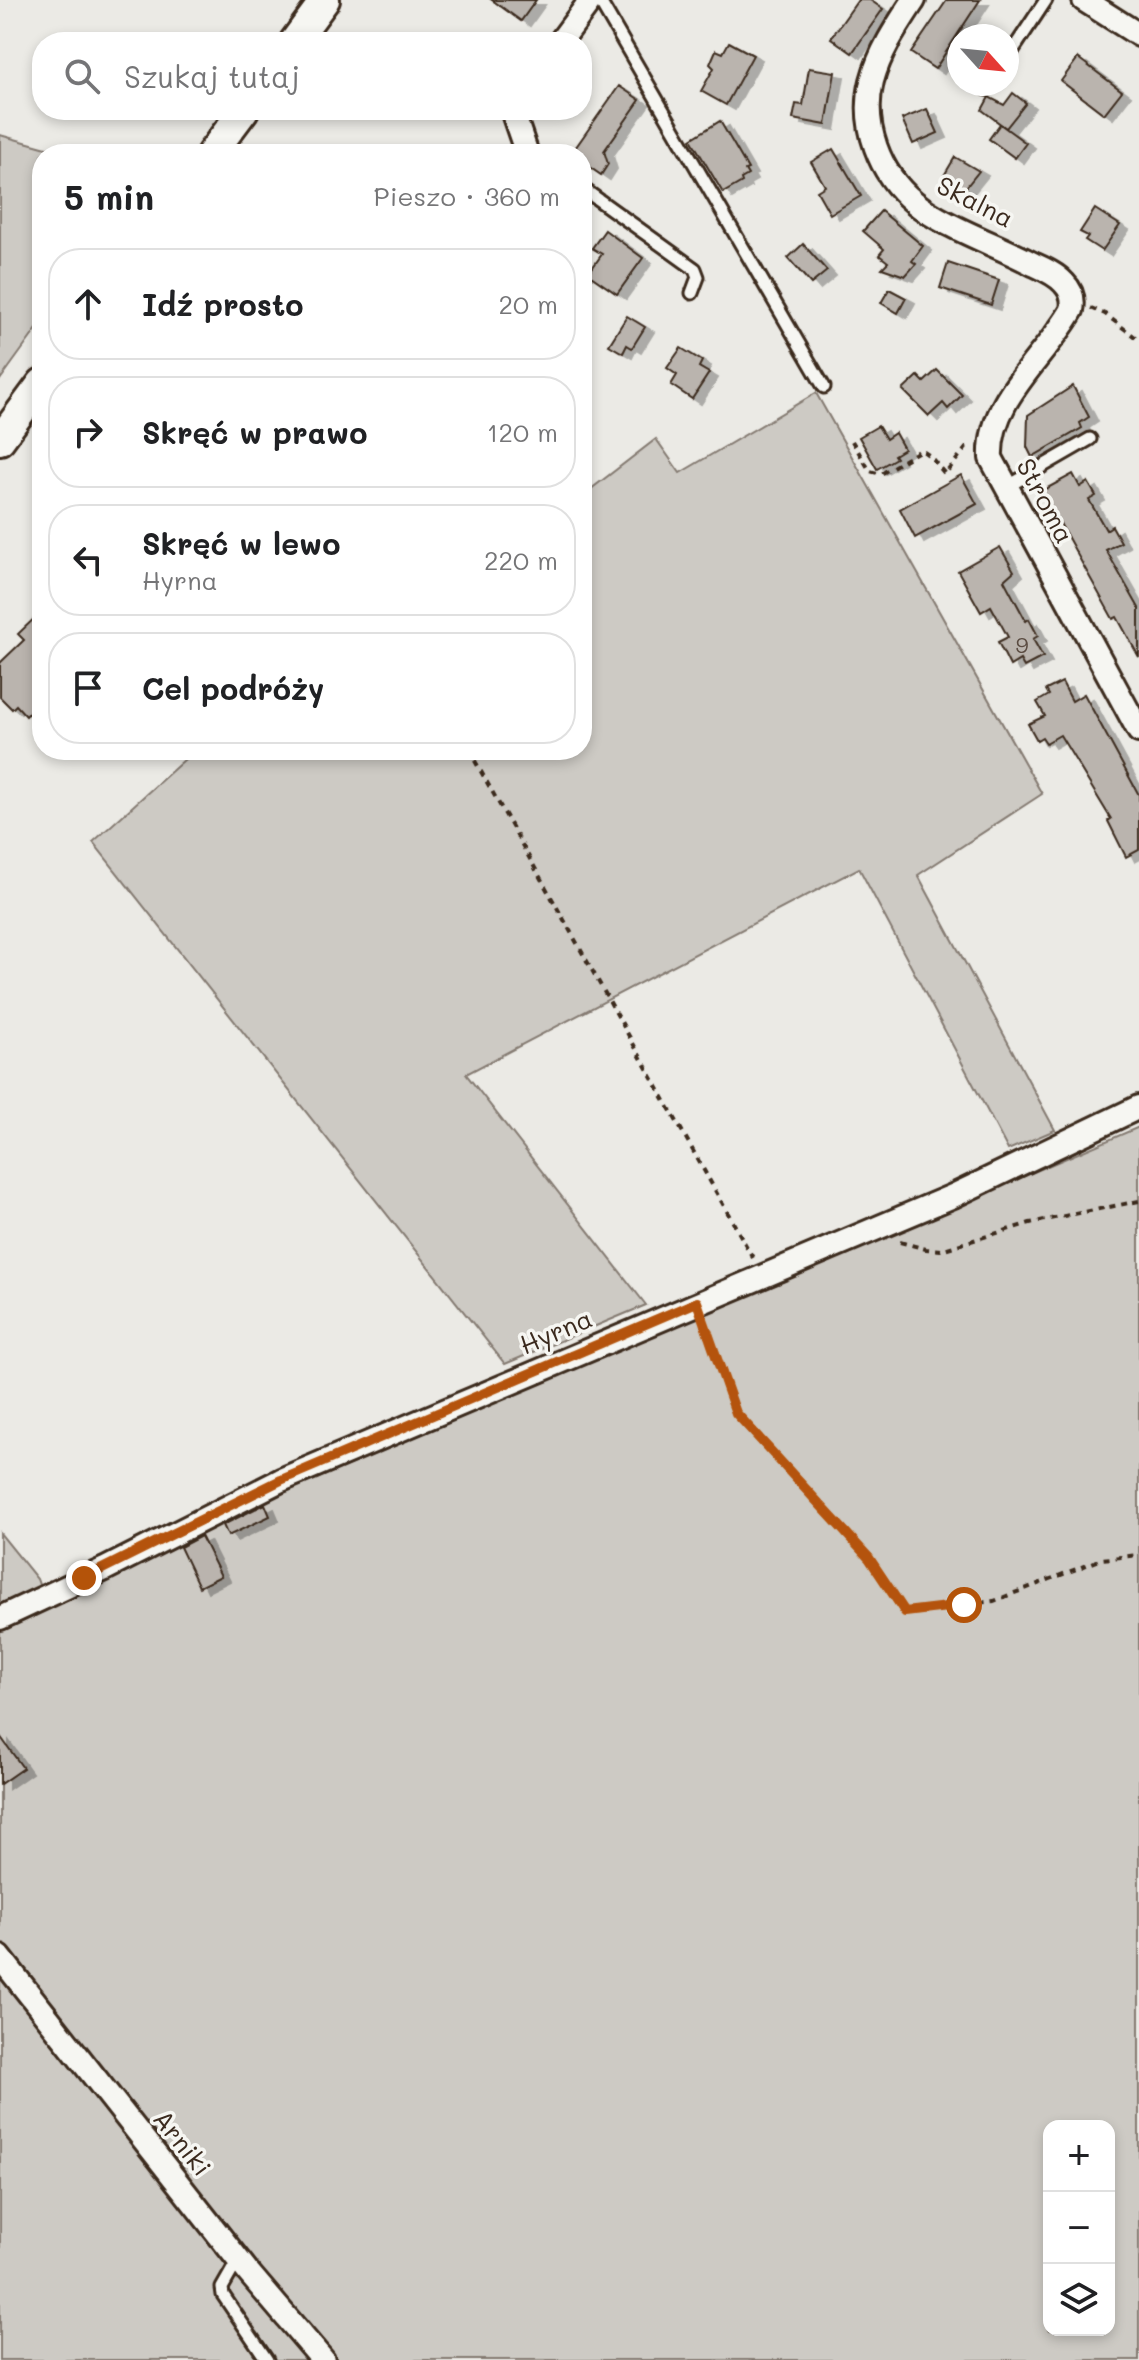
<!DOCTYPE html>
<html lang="pl">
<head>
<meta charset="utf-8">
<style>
	:root { --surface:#fff; --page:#f2f2f2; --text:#202124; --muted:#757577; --line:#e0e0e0 }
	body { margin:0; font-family:Mali,sans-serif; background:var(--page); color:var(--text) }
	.controls { position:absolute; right:24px; bottom:24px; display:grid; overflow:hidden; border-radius:16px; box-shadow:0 4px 12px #0003 }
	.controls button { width:72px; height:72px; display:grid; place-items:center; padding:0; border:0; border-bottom:2px solid var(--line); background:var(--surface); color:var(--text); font:40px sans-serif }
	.compass { position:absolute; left:947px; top:24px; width:72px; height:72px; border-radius:50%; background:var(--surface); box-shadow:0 4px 12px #0003; rotate:117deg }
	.stop { position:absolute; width:24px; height:24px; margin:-18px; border:6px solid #b45309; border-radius:50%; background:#fff }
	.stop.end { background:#b45309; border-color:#fff; box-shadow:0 2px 8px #0008 }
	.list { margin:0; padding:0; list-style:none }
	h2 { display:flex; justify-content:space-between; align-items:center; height:104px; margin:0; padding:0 32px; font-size:34px }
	h2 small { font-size:26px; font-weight:400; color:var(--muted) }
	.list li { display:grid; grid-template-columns:52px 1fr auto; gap:24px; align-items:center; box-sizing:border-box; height:112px; margin:0 16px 16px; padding:0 16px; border:2px solid var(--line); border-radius:32px }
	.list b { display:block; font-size:30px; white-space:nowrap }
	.list p { margin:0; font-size:26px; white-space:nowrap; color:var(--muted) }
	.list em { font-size:26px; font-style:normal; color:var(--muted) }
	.icon { flex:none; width:44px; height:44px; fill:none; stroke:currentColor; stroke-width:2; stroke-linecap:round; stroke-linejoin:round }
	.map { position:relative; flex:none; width:1139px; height:2360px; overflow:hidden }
	.search { position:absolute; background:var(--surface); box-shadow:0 4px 12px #0003; left:32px; top:32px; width:560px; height:88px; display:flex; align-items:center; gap:20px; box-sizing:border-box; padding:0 28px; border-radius:32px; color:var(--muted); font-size:30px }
	.panel { position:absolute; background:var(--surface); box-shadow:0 4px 12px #0003; left:32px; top:144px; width:560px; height:616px; border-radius:32px }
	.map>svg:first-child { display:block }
	.green { fill:#cdcac4; stroke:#847a71; stroke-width:2; fill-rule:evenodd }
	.building { fill:#bab4ae; stroke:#3b2a1e; stroke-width:2; filter:url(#shadow) }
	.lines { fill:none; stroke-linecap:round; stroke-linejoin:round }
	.service-casing { stroke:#3b2a1e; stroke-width:17 }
	.minor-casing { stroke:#3b2a1e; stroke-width:28 }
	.tertiary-casing { stroke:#3b2a1e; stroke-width:34 }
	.path { stroke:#3b2a1e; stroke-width:4; stroke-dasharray:6 6; stroke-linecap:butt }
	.service { stroke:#f6f6f2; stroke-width:11 }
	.minor { stroke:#f6f6f2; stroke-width:22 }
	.tertiary { stroke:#f6f6f2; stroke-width:28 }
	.route { stroke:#b45309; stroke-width:10 }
	.labels { text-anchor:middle; stroke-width:7; stroke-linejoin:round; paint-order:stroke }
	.number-label { font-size:22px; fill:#5b4c42 }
	.street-label { font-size:26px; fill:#3b2a1e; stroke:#f6f6f2 }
</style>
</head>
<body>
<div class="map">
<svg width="1139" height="2360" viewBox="0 0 1139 2360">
	<defs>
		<filter id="shadow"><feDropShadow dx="9" dy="5" stdDeviation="0" flood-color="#0004"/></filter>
	</defs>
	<rect width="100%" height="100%" fill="#ebeae5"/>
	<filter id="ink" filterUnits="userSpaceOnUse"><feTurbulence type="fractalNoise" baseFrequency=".0125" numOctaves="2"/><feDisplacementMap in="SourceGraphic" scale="16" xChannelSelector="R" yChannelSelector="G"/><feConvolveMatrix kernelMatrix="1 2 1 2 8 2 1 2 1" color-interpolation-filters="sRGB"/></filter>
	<g filter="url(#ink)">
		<g class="green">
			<path d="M 0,135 L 68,154 L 42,154 L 42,322 L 0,380 Z"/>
			<path d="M 816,393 L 1042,794 L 918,875 L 1055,1130 L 1008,1150 L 859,868 L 466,1074 L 646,1305 L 505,1364 L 93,842 L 195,750 L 582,750 L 582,496 L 656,439 L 680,473 Z"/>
			<path d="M 1139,1127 L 1139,2360 L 0,2360 L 0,1533 L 37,1579 L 43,1596 ZM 1049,2126 L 1109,2126 L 1109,2330 L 1049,2330 Z"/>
		</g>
		<g class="building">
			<path d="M 492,0 L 536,0 L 521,21 Z"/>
			<path d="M 858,0 L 870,0 L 883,9 L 852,53 L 831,38 Z"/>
			<path d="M 947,0 L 980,0 L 935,69 L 911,53 Z"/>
			<path d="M 729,42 L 753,55 L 726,105 L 701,91 L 714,68 L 710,64 L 716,50 L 723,53 Z"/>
			<path d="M 1078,58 L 1122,91 L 1104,114 L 1061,81 Z"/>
			<path d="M 809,68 L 835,72 L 826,125 L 793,119 L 796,104 L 803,105 Z"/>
			<path d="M 619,86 L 640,100 L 604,151 L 608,164 L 601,175 L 582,162 L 582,154 L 571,154 Z"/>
			<path d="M 1013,93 L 1026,103 L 1006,128 L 982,110 L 989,97 L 1004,105 Z"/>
			<path d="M 927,109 L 938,133 L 913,144 L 902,119 Z"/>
			<path d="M 720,121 L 748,169 L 745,170 L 748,175 L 741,179 L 742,182 L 723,193 L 691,139 Z"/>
			<path d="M 1000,124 L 1026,143 L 1015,158 L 989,139 Z"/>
			<path d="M 833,149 L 861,196 L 830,214 L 817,191 L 825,186 L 811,162 Z"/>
			<path d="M 955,157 L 979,171 L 963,191 L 942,179 Z"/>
			<path d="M 1095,209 L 1120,225 L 1102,251 L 1085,240 L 1088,236 L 1080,232 Z"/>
			<path d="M 881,211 L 923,246 L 912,261 L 916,264 L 905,276 L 882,268 L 888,262 L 879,255 L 884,249 L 863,231 Z"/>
			<path d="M 605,230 L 643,258 L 617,294 L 588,274 L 602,254 L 592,248 Z"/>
			<path d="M 803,244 L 827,271 L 811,284 L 788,258 Z"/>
			<path d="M 948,263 L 999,280 L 991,305 L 940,288 Z"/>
			<path d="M 889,289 L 906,298 L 898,313 L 881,303 Z"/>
			<path d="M 627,316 L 645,327 L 632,348 L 627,345 L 623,353 L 609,345 Z"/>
			<path d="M 681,348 L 702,361 L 699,367 L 709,373 L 692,399 L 671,385 L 677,375 L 667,368 Z"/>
			<path d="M 937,370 L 962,395 L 948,409 L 943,403 L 929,416 L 903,390 L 918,376 L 924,382 Z"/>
			<path d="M 1073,386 L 1089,417 L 1080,423 L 1082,428 L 1032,457 L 1027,447 L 1028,415 Z"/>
			<path d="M 878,426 L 886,439 L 895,433 L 904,449 L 894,455 L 896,458 L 877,469 L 859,437 Z"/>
			<path d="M 1073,474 L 1080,487 L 1088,482 L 1096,496 L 1089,500 L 1106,530 L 1112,526 L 1121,542 L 1106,550 L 1139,608 L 1139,657 L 1117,617 L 1113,619 L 1042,491 Z"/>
			<path d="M 961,475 L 977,504 L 915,538 L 900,509 Z"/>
			<path d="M 1000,547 L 1014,571 L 1004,580 L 1026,621 L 1029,619 L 1038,636 L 1033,639 L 1043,657 L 1024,667 L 1020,660 L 1010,666 L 998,642 L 1008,637 L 991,606 L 981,612 L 958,571 Z"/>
			<path d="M 42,611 L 42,700 L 26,716 L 16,705 L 12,709 L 0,697 L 0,663 L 24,640 L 18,634 Z"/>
			<path d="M 1062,682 L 1072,701 L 1084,694 L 1139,795 L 1139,850 L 1126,857 L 1108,821 L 1111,819 L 1060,735 L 1046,743 L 1042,737 L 1037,740 L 1028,724 L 1045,716 L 1037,702 L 1049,695 L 1046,690 Z"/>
			<path d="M 265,1504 L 270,1516 L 228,1536 L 223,1525 Z"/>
			<path d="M 201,1536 L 221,1576 L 199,1587 L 180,1547 Z"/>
			<path d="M 0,1736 L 23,1768 L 0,1784 Z"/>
		</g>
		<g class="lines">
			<defs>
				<g id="service">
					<path d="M 599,0 L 824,387"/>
					<path d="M 1007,59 L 1046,0"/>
					<path d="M 987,89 L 990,84"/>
					<path d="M 582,188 L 695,269 L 698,277 L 692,293"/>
					<path d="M 1005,488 L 1090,439"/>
					<path d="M 238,2260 L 222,2288 L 223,2295 L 267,2360"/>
				</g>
				<g id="minor">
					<path d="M 914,0 C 897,26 880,51 872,81 C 861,125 879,173 914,202 C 942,226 998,245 1033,264 C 1044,269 1056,274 1064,283 C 1072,291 1074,300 1072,310 C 1045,358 988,399 991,458 L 1139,731"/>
					<path d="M 1084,0 L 1139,35"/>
					<path d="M 560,42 L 591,0"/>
					<path d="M 515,110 L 514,116 L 527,154"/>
					<path d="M 0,1618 L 105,1569 L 281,1480 L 953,1196 L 1139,1107"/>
					<path d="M 0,1957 L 248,2272 L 323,2360"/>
				</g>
				<g id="tertiary">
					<path d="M 294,42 L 325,0"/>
					<path d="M 211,154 L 244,110"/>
					<path d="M 0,440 L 42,383"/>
				</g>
			</defs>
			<use href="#service" class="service-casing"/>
			<use href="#minor" class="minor-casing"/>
			<use href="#tertiary" class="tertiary-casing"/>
			<g class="path">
				<path d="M 1091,308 L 1105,314 L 1139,340"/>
				<path d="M 852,441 L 870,471 L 881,474 L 921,450 L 930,456 L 945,474 L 966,448 L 973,447"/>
				<path d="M 469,750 L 753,1258"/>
				<path d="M 900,1242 L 926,1249 L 941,1250 L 1030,1223 L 1139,1201"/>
				<path d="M 705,1323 L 736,1413 L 869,1558 L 905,1612 L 994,1601 L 1102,1559 L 1139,1555"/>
			</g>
			<use href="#service" class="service"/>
			<use href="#minor" class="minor"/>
			<use href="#tertiary" class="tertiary"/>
		</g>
	</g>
	<g class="lines" filter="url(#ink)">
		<path class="route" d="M 84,1578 L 281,1480 L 697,1302 L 736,1413 L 869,1558 L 905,1612 L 964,1605"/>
	</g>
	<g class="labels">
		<g class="number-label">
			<text x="1022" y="653">9</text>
		</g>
		<g class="street-label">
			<text transform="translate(975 202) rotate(27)" y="9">Skalna</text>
			<text transform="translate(1045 501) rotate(62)" y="9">Stroma</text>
			<text transform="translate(556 1332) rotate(-23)" y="9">Hyrna</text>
			<text transform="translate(182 2143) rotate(52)" y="9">Arniki</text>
		</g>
	</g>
</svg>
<div class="controls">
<button>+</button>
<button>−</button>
<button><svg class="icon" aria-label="layers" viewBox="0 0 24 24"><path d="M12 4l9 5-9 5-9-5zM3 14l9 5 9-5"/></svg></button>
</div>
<svg class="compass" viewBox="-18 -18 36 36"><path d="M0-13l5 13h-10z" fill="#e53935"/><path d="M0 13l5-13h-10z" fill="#757577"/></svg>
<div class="stop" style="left:964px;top:1605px"></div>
<div class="stop end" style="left:84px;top:1578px"></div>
<div class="search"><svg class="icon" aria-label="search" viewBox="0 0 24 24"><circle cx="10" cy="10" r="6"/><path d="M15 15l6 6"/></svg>Szukaj tutaj</div>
<section class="panel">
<h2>5 min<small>Pieszo · 360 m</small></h2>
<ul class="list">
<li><svg class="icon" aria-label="ahead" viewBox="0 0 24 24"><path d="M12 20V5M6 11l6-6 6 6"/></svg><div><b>Idź prosto</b></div><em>20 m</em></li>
<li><svg class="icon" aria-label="right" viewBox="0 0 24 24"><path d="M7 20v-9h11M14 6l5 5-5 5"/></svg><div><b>Skręć w prawo</b></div><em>120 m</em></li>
<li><svg class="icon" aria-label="left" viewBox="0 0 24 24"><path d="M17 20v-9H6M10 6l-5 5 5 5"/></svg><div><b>Skręć w lewo</b><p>Hyrna</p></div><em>220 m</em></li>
<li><svg class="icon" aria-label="arrive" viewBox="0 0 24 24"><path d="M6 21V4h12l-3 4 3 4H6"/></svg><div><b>Cel podróży</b></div></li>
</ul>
</section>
</div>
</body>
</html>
